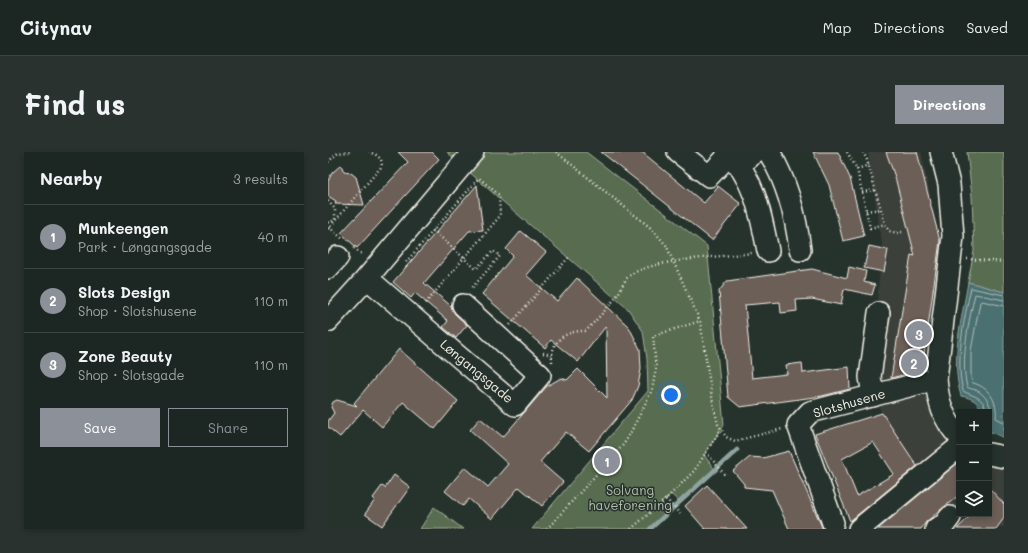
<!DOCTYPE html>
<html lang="en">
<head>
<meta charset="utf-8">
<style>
	:root { --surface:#1c2622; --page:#29322f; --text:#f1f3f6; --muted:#a0a5a5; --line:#3a4340; --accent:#8c9099 }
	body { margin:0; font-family:Mali,sans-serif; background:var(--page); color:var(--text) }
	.controls { position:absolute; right:12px; bottom:12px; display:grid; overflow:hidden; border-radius:0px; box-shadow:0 2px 6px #0003 }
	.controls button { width:36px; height:36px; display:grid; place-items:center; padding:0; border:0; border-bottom:1px solid var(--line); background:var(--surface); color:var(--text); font:20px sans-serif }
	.you { position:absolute; left:343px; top:243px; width:14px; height:14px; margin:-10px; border:3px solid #fff; border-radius:50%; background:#1a73e8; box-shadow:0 0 0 6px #1a73e833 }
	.badge { display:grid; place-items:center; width:26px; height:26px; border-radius:50%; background:var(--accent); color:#fff; font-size:13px; font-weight:700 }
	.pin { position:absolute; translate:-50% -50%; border:2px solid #fff; box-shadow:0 1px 4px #0006 }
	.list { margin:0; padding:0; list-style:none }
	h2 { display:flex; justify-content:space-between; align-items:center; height:52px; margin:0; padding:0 16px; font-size:17px }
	h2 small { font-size:13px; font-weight:400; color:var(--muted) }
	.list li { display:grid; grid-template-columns:26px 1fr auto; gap:12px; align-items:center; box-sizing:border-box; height:64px; padding:0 16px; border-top:1px solid var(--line) }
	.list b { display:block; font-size:15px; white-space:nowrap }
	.list p { margin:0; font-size:13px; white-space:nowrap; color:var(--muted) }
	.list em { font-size:13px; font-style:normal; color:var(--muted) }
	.actions { display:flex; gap:8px; padding:12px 16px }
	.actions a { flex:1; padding:9px 0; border:1px solid var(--accent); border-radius:0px; text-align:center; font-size:14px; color:var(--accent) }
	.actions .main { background:var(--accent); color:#fff }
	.icon { flex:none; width:22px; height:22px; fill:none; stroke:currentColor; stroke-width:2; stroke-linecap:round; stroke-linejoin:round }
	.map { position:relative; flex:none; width:676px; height:377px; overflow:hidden; border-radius:0px }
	header { display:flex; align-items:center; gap:24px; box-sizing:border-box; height:56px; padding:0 20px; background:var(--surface); border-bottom:1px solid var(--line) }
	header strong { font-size:19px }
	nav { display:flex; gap:22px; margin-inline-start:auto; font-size:14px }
	.intro { display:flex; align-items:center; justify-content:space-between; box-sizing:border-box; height:96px; padding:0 24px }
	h1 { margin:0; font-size:28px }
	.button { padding:10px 18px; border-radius:0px; background:var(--accent); color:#fff; font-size:14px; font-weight:700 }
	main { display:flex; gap:24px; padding:0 24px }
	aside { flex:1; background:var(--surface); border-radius:0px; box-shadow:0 2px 6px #0003 }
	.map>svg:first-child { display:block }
	.built { fill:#3b403a }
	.green { fill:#586c4f; stroke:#a6ae9c }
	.water { fill:#4b7071; stroke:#8fa4a1 }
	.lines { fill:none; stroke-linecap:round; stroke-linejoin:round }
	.shore { stroke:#b0bdb8; stroke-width:1 }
	.stream { stroke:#8fa4a1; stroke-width:4.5 }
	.building { fill:#6c5f59; stroke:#f4f1e8; fill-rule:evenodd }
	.minor-casing { stroke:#f4f1e8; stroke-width:24 }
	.path { stroke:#f4f1e8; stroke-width:2.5; stroke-dasharray:1 3; stroke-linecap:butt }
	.minor { stroke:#26332d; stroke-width:21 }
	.labels { text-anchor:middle; stroke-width:3; stroke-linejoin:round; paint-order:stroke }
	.street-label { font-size:13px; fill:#f4f1e8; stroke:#26332d }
	.park-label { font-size:13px; fill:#b6bcab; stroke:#26332d }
</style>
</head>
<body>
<header>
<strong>Citynav</strong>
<nav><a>Map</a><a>Directions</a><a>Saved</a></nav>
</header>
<div class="intro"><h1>Find us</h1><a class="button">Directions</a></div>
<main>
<aside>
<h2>Nearby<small>3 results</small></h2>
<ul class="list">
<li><span class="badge">1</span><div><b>Munkeengen</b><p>Park · Løngangsgade</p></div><em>40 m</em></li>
<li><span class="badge">2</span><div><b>Slots Design</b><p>Shop · Slotshusene</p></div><em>110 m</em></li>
<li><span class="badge">3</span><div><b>Zone Beauty</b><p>Shop · Slotsgade</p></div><em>110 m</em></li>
</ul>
<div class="actions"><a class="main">Save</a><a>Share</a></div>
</aside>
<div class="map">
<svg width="676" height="377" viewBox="0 0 676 377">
	<rect width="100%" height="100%" fill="#26332d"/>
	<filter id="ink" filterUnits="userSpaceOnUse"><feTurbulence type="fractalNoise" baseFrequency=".025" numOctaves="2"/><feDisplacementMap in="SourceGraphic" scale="8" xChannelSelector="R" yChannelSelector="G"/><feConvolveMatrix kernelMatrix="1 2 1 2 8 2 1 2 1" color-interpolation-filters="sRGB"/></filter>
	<g filter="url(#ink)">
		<path class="built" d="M 540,0 L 593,0 L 610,81 L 591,215 L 596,238 L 610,277 L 631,294 L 631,362 L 661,362 L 661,309 L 676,312 L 676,375 L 640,371 L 568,316 L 543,223 L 554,92 Z"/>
		<g class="green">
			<path d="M 119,0 L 258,0 L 379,94 L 396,273 L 376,303 L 387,318 L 351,350 L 343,342 L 333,351 L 342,359 L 322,377 L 204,377 L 320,239 L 319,207 L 315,179 L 300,157 L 166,42 Z"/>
			<path d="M 639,0 L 676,0 L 676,140 L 640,130 L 646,99 L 644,44 Z"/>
			<path d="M 106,355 L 135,377 L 92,377 Z"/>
		</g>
		<path class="water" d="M 640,130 L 676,140 L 676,286 L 661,279 L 661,260 L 654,260 C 650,249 644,246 633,244 C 622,207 634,167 640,130 Z"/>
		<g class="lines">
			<g class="shore">
				<path d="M 676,154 L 654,149 L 652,150 L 643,199 L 643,226 L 645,231 C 661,235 670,250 668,266 L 676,270"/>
				<path d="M 658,260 C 656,244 646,245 635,239 C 627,209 636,166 643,136 L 676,143"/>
				<path d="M 661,265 C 666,255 658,243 648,238 C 645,237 642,237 639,235 C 632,209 641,168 647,142 L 676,148"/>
			</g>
			<path class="stream" d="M 322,377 L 409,298"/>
		</g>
		<g class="building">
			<path d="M 70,0 L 104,0 L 111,7 L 29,96 L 13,81 L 80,10 Z"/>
			<path d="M 273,0 L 314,0 L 376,51 L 390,34 L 413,52 L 384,88 Z"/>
			<path d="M 485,0 L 510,0 L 522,26 L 536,84 L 515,89 L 501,33 Z"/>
			<path d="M 558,0 L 589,0 L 612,89 L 594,218 L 563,226 L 583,103 L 587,104 L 567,25 Z"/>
			<path d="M 13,13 L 16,20 L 23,21 L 28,25 L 36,53 L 7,52 L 8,49 L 0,44 L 0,29 L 4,21 Z"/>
			<path d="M 149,33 L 155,78 L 141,79 L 96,131 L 123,154 L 127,162 L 139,173 L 128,186 L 115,175 L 120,169 L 87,141 L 83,146 L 65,130 Z"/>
			<path d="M 193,79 L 218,100 L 198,123 L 229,149 L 249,126 L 301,175 L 312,197 L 313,217 L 310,234 L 304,248 L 261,299 L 238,280 L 212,310 L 235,330 L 214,354 L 191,335 L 164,367 L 141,347 L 135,354 L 117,339 L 137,315 L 160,335 L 180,312 L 142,278 L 152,266 L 175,285 L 219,234 L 233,226 L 239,228 L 250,217 L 279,246 L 278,174 L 250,210 L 223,188 L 217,196 L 154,142 L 185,104 L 178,97 Z"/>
			<path d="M 541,94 L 560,98 L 556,120 L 536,116 Z"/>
			<path d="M 521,115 L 538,119 L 536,130 L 547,133 L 544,143 L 516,137 L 513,153 L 484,147 L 468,148 L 469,159 L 453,161 L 452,150 L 417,153 L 424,226 L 459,222 L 458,213 L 474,211 L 475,221 L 521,215 L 522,237 L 494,244 L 412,255 L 400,245 L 391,139 L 399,129 L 484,117 L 519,126 Z"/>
			<path d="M 71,197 L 130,249 L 107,277 L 75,250 L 54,275 L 35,258 L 12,285 L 0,275 L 0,269 L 6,261 L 3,255 L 5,250 L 9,248 L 29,254 L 26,251 Z"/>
			<path d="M 554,261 L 589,314 L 522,369 L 487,282 ZM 545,290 L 566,322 L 529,344 L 514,307 Z"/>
			<path d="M 461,299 L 494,375 L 495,377 L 461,377 L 444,338 L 416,335 L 416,332 L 405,319 L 422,305 L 435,306 Z"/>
			<path d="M 631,310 L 631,343 L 598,370 L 593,377 L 550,377 Z"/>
			<path d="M 66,323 L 82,335 L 54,374 L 37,362 L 47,348 L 45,346 L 54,334 L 57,336 Z"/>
			<path d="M 379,333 L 419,377 L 377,377 L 357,354 Z"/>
			<path d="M 661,336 L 676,352 L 676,366 L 668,377 L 629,377 L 644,362 L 661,362 Z"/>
		</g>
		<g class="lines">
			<defs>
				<g id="minor">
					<path d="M 350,0 L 381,24 L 402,2"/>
					<path d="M 399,0 C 427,26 433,64 440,99"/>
					<path d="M 441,0 C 459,30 468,63 472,98"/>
					<path d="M 613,0 L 621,32 L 625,84 L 608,227 C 610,249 615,268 631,284"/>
					<path d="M 410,13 L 427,0"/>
					<path d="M 0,116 L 10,105"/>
					<path d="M 39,126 L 187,253 L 212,223 L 135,153"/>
					<path d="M 0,169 L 39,126 L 145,0"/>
					<path d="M 545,244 L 542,225 L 551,161"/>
					<path d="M 661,302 L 676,305"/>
					<path d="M 505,371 L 470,273 L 482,260 L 608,227"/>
					<path d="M 531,377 L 626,299"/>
					<path d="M 608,377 L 616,373 L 622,365"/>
				</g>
			</defs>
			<use href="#minor" class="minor-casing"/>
			<g class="path">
				<path d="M 228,0 L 324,77 L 338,93 L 372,169 L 385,251 L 390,272 L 398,285 L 407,289 L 454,277"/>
				<path d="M 519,0 L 529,17 L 542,76 L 557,72"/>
				<path d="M 535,0 L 539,8 L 557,72 L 561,79 L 569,81 L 574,80"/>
				<path d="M 0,10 L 10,1 L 22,0"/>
				<path d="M 529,17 L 541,13"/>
				<path d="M 534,40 L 547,38"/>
				<path d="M 0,49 L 7,57 L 7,68 L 0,71"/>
				<path d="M 538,59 L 553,57"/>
				<path d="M 1,75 L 16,88"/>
				<path d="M 0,77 L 54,14 L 53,7 L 47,2 L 41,0"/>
				<path d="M 105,78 L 148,117 L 165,99 L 172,104 L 143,137"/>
				<path d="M 26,96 L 35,103"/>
				<path d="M 639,107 L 676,110"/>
				<path d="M 78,110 L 151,26 L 171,43 L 172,64 L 96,153"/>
				<path d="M 182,173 L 241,105"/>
				<path d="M 215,201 L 224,203"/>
				<path d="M 224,210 C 222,189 238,178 258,179 C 268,168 279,157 288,145 C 293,139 295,129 301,124 C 322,107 394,105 424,101"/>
				<path d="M 378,300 L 397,323"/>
				<path d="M 338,347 L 352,362"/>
				<path d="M 219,377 L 296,292 L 307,272 L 324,238 L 328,216 L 325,184 L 372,169"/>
				<path d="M 303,377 L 338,347 L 366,319 L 393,277"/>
			</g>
			<use href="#minor" class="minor"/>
		</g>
	</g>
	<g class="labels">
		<g class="street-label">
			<text transform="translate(149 219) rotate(40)" y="5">Løngangsgade</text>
			<text transform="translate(521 251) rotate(-16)" y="5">Slotshusene</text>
		</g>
		<g class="park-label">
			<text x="302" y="343">Solvang<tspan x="302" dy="15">haveforening</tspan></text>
		</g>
	</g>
</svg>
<div class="controls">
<button>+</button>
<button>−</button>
<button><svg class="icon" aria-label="layers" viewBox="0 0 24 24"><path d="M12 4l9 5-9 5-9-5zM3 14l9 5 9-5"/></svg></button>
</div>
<div class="you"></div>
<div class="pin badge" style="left:279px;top:309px">1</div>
<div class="pin badge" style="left:586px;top:211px">2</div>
<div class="pin badge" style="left:591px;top:182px">3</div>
</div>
</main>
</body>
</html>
